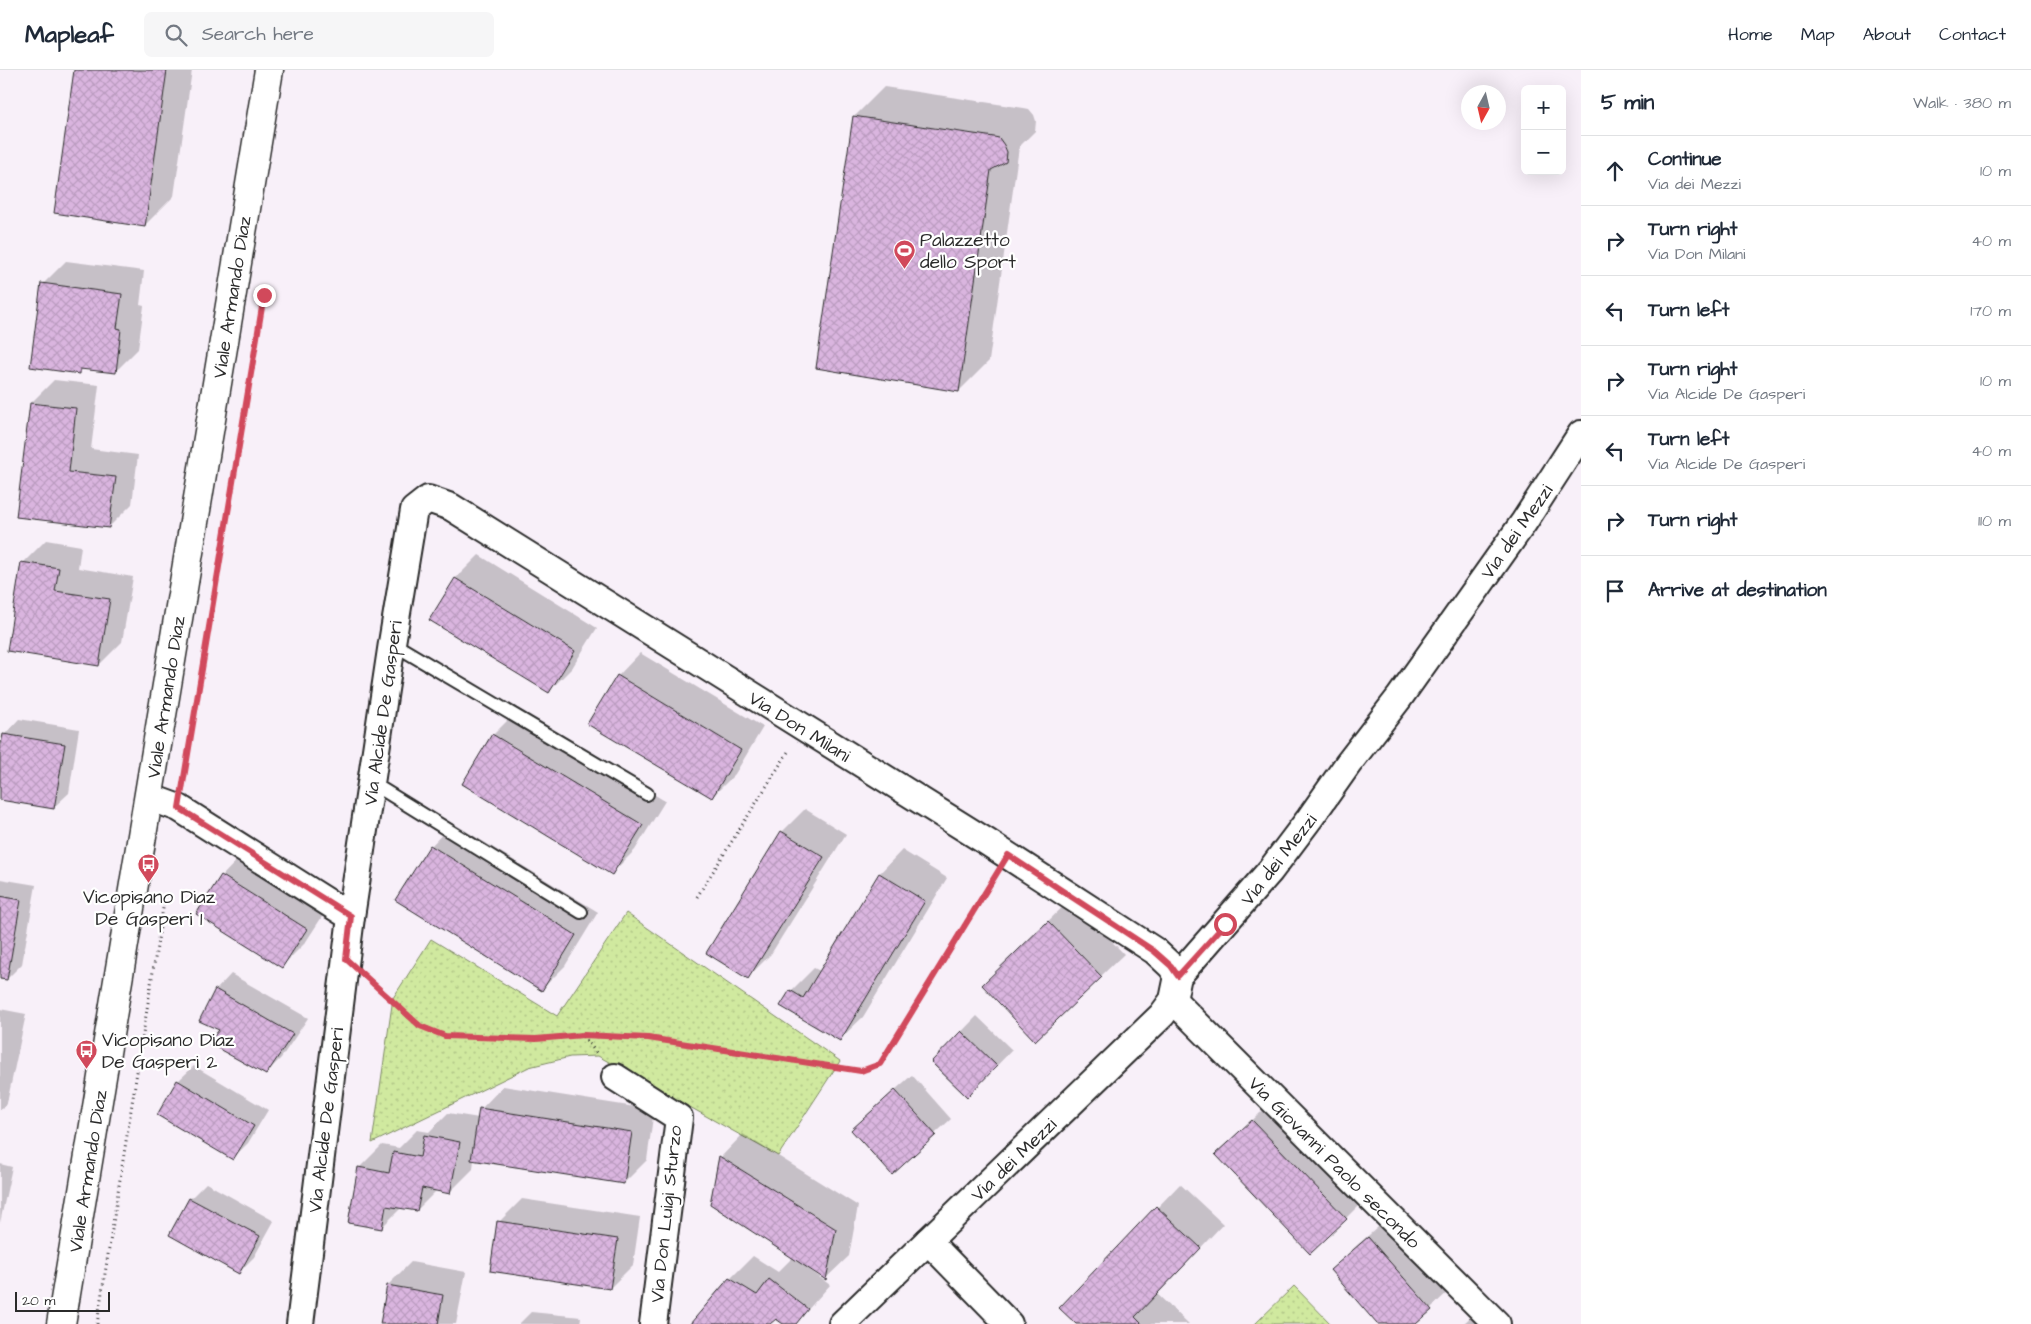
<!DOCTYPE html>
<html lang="en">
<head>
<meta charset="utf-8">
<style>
	:root { --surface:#fff; --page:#f6f6f7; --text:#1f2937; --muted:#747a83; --line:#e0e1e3 }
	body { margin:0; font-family:"Architects Daughter",sans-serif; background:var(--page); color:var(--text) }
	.controls { position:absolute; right:15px; top:15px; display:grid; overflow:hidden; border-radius:8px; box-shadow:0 5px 20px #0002 }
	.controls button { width:45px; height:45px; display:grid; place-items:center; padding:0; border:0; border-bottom:1px solid var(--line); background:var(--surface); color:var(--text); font:25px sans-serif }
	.compass { position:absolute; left:1461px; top:15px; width:45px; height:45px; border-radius:50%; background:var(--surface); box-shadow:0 5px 20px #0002; rotate:188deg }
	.scale { position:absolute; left:15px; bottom:12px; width:95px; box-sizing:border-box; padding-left:5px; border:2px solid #2b2b2b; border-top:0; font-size:14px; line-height:18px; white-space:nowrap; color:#2b2b2b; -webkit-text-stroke:4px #fff; paint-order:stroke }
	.stop { position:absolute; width:15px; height:15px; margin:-11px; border:4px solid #d1495b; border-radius:50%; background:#fff }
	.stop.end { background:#d1495b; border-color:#fff; box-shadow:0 1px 5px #0008 }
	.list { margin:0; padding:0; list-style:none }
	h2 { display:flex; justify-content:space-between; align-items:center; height:65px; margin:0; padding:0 20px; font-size:21px }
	h2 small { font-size:16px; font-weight:400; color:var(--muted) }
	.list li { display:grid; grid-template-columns:32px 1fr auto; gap:15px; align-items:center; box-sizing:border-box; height:70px; padding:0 20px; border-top:1px solid var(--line) }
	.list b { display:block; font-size:19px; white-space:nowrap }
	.list p { margin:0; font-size:16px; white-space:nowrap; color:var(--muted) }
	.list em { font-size:16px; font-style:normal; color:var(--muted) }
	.icon { flex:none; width:28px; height:28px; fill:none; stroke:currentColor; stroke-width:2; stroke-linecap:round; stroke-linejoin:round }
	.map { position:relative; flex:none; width:1581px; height:1254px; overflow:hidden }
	header { display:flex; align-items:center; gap:30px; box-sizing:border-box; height:70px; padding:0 25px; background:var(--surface); border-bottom:1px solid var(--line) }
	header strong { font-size:24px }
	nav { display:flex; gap:28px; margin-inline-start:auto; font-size:18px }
	.search { width:350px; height:45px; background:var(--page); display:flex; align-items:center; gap:12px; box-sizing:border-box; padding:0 18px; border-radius:8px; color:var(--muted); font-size:19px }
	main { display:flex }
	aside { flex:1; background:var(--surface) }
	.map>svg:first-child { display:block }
	.grass { fill:url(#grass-dots); stroke:#7e8a65 }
	.shadow { fill:#0003 }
	.building { fill:url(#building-cross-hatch); stroke:#2b2b2b }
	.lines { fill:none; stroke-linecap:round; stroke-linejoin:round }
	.lane-casing { stroke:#2b2b2b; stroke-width:16 }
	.street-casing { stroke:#2b2b2b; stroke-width:30 }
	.secondary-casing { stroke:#2b2b2b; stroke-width:31 }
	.path { stroke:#2b2b2b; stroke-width:3; stroke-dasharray:1 4; stroke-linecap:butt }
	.lane { stroke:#fff; stroke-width:12 }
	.street { stroke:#fff; stroke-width:26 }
	.secondary { stroke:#fff; stroke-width:28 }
	.route { stroke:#d1495b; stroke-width:6 }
	.labels { text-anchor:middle; stroke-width:4.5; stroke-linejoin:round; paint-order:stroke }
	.poi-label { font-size:19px; fill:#2b2b2b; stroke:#fff; text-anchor:start }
	.street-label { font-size:19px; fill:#2b2b2b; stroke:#fff }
</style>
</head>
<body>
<header>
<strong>Mapleaf</strong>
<div class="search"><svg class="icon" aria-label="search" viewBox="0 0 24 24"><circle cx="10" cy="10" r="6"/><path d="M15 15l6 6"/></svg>Search here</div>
<nav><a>Home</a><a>Map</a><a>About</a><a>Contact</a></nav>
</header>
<main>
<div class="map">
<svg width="1581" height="1254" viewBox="0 0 1581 1254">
	<defs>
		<pattern id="grass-dots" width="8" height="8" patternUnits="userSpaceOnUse" patternTransform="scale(1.25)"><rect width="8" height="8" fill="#d0e99f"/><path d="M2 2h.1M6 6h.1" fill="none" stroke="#b3c889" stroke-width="1.8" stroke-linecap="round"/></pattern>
		<pattern id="building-cross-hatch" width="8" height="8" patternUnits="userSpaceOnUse" patternTransform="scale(1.25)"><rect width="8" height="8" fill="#dab5df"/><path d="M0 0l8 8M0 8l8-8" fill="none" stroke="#bb9cc0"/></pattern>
	</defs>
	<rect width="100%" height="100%" fill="#f8f0f9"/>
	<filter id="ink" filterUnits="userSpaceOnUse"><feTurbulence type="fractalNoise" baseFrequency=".02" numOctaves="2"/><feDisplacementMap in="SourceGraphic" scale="10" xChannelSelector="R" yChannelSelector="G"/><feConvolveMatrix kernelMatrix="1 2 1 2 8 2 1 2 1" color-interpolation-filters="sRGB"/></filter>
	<g filter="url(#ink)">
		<g class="grass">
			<path d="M 626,843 L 840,991 L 778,1086 L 598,986 L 570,987 L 529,997 L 372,1073 L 393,928 L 431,869 L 557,946 Z"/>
			<path d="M 1294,1216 L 1331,1254 L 1255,1254 Z"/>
		</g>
		<g class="shadow">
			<path d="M 75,0 L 192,0 L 174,126 L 145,155 Z"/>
			<path d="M 884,17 L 1024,38 L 1029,39 L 1034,45 L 1036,51 L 1035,61 L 1019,77 L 989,291 L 959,321 L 854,47 Z"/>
			<path d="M 66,191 L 144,201 L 140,235 L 144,236 L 138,279 L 115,302 L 84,298 L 79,303 L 43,214 Z"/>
			<path d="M 54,310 L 99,315 L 91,379 L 138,385 L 132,434 L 109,457 L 17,446 L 31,333 Z"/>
			<path d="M 46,470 L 81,476 L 78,498 L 133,507 L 122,572 L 99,595 L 23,493 Z"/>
			<path d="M 479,485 L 597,558 L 572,598 L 549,621 L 431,549 L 456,508 Z"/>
			<path d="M 640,583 L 763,657 L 735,704 L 712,727 L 618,606 Z"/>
			<path d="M 516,642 L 665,731 L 635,780 L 612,803 L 463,714 L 493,665 Z"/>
			<path d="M 19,649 L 79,659 L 69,723 L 53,738 L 0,729 L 0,688 L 4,665 Z"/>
			<path d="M 805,739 L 846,764 L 771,884 L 748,907 L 708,883 L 782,762 Z"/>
			<path d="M 453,753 L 598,842 L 565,896 L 542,919 L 431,776 Z"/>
			<path d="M 902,780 L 947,808 L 863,947 L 840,969 L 791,921 L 814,898 L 820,901 L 880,803 Z"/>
			<path d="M 244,783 L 329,836 L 305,873 L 282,896 L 222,806 Z"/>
			<path d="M 0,809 L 36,815 L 22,894 L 7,909 L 0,908 Z"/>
			<path d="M 1071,829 L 1124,884 L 1101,906 L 1006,892 Z"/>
			<path d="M 231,904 L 308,948 L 281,988 L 266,1003 L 221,959 L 201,950 L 216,920 Z"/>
			<path d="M 0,939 L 26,944 L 7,1033 L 0,1040 Z"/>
			<path d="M 977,946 L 1012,980 L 983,1010 L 932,992 Z"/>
			<path d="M 194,996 L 268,1040 L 248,1073 L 233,1088 L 178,1011 Z"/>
			<path d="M 912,1005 L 951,1049 L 892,1103 L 868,1044 Z"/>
			<path d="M 503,1016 L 654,1040 L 647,1090 L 624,1113 L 474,1089 L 473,1099 L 450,1122 L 437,1120 L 417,1140 L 402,1137 L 381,1158 L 359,1098 L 382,1075 L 399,1078 L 417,1060 L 429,1062 L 448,1043 L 479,1048 L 481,1039 Z"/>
			<path d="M 1276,1028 L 1369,1125 L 1346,1148 L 1240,1062 Z"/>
			<path d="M 743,1064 L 858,1136 L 849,1186 L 826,1208 L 811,1199 L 810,1200 L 830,1215 L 795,1254 L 785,1254 L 776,1247 L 768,1254 L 692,1254 L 730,1209 L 753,1186 L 778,1202 L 793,1187 L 721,1087 Z"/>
			<path d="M 0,1094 L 12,1097 L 0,1153 Z"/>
			<path d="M 206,1113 L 274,1151 L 254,1187 L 239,1202 L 170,1165 L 190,1129 Z"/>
			<path d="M 1180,1114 L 1223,1154 L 1157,1224 L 1189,1254 L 1078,1254 L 1061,1238 Z"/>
			<path d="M 522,1129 L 640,1147 L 633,1195 L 610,1218 L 499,1152 Z"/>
			<path d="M 1392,1145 L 1454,1216 L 1414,1254 L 1379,1254 L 1332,1200 L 1354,1178 Z"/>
			<path d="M 411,1192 L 466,1202 L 456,1254 L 381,1254 L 388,1215 Z"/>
			<path d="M 1486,1233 L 1506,1254 L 1463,1254 Z"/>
			<path d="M 531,1242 L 581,1247 L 580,1254 L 519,1254 Z"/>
		</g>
		<g class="building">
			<path d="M 74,0 L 167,0 L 145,157 L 54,143 Z"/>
			<path d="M 853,46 L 994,67 L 999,68 L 1004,75 L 1007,82 L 1006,92 L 991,100 L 959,322 L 816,298 Z"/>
			<path d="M 41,213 L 122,224 L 117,258 L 121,259 L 116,303 L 80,299 L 80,304 L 30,297 Z"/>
			<path d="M 30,333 L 76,338 L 69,402 L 116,407 L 109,458 L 16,447 Z"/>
			<path d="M 21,492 L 59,498 L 55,521 L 110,529 L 99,596 L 7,581 Z"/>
			<path d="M 455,508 L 575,581 L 549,623 L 429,550 Z"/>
			<path d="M 617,605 L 741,680 L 712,728 L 587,654 Z"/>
			<path d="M 3,664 L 65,674 L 54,739 L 0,730 L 0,680 Z"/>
			<path d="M 492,664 L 643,755 L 612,805 L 462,714 Z"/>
			<path d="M 781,761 L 824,787 L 748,909 L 706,883 Z"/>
			<path d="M 430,775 L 576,865 L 542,921 L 395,830 Z"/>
			<path d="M 879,803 L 925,831 L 840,971 L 780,936 L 790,920 L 803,928 Z"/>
			<path d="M 221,805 L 307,859 L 282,898 L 196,844 Z"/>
			<path d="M 0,826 L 21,830 L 7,910 L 0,909 Z"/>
			<path d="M 1048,851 L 1102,907 L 1035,971 L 982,915 Z"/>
			<path d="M 215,919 L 293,964 L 266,1005 L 208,973 L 219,960 L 199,951 Z"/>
			<path d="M 961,961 L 997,996 L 967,1027 L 931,992 Z"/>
			<path d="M 177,1010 L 254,1056 L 233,1090 L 157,1045 Z"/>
			<path d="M 895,1020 L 936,1065 L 892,1105 L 851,1060 Z"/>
			<path d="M 479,1038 L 632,1062 L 624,1114 L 471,1090 Z"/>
			<path d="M 1252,1050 L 1347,1149 L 1310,1184 L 1215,1084 Z"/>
			<path d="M 424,1065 L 460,1072 L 450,1124 L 422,1118 L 417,1141 L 386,1136 L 382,1159 L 348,1153 L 358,1097 L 389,1103 L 393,1082 L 420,1087 Z"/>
			<path d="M 719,1086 L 836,1159 L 826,1210 L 710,1134 Z"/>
			<path d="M 189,1128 L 260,1166 L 239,1204 L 169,1165 Z"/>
			<path d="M 1156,1136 L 1201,1178 L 1135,1247 L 1142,1254 L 1076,1254 L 1059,1238 Z"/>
			<path d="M 497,1151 L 618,1169 L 610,1219 L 490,1201 Z"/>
			<path d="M 1368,1167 L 1432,1240 L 1416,1254 L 1377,1254 L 1330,1200 Z"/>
			<path d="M 729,1208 L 757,1225 L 769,1209 L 808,1239 L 796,1254 L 783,1254 L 776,1249 L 770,1254 L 690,1254 Z"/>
			<path d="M 387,1215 L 443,1225 L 438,1254 L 380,1254 Z"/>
		</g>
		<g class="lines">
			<defs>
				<g id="lane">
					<path d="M 392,573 L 647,724"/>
					<path d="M 372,713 L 581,842"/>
				</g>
				<g id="street">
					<path d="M 149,727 L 179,738 L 351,847"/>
					<path d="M 1173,930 L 1497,1254"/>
					<path d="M 615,1007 L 679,1048 L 653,1254"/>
					<path d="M 928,1171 L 1009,1254"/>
					<path d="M 300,1254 L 351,847 L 392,573 L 414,440 L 428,429 L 451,437 L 987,772 L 1155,881 L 1171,896 L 1178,906"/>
					<path d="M 842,1254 L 1162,945 L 1173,930 L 1178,906 L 1270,801 L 1310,748 L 1348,694 L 1399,628 L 1524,452 L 1581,364"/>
				</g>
				<path id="secondary" d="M 61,1254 L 269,0"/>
			</defs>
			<use href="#lane" class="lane-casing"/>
			<use href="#street" class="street-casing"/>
			<use href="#secondary" class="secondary-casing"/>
			<g class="path">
				<path d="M 697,827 L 788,682"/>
				<path d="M 373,914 L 420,956 L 445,966 L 536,969 L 583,965 L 648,968 L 861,1001 L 880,994 L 992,811"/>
				<path d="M 583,966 L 598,985"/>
				<path d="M 97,1254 L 164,832"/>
			</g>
			<use href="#lane" class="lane"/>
			<use href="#street" class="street"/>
			<use href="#secondary" class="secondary"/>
		</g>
	</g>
	<g class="lines" filter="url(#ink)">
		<path class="route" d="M 264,225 L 179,738 L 351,846 L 346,889 L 420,956 L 445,966 L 536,969 L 583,965 L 648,968 L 861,1001 L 880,994 L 1008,785 L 1154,881 L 1171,896 L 1178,906 L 1225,854"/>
	</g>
	<defs>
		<symbol id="stadium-pin" viewBox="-11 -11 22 30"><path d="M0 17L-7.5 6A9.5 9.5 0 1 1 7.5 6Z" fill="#d1495b" stroke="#fff"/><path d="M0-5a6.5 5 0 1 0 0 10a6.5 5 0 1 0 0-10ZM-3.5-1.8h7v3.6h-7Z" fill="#fff"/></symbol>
		<symbol id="bus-pin" viewBox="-11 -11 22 30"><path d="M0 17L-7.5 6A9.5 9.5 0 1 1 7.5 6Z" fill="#d1495b" stroke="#fff"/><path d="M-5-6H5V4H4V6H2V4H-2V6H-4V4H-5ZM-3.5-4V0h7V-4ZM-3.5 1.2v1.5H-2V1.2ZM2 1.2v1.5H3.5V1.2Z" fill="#fff"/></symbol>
	</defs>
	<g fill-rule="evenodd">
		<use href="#stadium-pin" x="892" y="168" width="25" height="34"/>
		<use href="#bus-pin" x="136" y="782" width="25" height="34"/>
		<use href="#bus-pin" x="74" y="968" width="25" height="34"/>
	</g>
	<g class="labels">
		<g class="poi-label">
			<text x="920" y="176">Palazzetto<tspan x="920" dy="22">dello Sport</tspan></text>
			<text x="149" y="833" text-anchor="middle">Vicopisano Diaz<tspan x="149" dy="22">De Gasperi 1</tspan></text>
			<text x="102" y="976">Vicopisano Diaz<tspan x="102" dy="22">De Gasperi 2</tspan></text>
		</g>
		<g class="street-label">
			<text transform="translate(231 227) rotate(-81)" y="7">Viale Armando Diaz</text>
			<text transform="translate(1516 461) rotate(-55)" y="7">Via dei Mezzi</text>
			<text transform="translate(165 627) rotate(-81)" y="7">Viale Armando Diaz</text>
			<text transform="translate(382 643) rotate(-82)" y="7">Via Alcide De Gasperi</text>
			<text transform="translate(800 656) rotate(32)" y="7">Via Don Milani</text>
			<text transform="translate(1278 789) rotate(-52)" y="7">Via dei Mezzi</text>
			<text transform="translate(325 1050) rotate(-83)" y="7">Via Alcide De Gasperi</text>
			<text transform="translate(1013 1089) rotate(-44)" y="7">Via dei Mezzi</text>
			<text transform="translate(1335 1092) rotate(45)" y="7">Via Giovanni Paolo secondo</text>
			<text transform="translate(87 1101) rotate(-81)" y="7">Viale Armando Diaz</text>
			<text transform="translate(665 1144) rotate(-84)" y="7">Via Don Luigi Sturzo</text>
		</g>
	</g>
</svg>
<div class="controls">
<button>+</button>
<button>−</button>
</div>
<svg class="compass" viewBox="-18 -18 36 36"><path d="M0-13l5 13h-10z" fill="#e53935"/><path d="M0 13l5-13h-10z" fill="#747a83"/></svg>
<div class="scale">20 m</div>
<div class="stop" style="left:1225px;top:854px"></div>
<div class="stop end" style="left:264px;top:225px"></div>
</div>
<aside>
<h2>5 min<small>Walk · 380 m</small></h2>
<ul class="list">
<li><svg class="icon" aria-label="ahead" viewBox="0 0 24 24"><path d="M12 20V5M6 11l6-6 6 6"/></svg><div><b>Continue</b><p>Via dei Mezzi</p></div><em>10 m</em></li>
<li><svg class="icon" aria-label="right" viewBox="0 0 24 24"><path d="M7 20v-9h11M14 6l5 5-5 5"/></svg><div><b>Turn right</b><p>Via Don Milani</p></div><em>40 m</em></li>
<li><svg class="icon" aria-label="left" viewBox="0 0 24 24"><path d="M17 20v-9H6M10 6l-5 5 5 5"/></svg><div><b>Turn left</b></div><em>170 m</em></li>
<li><svg class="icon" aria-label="right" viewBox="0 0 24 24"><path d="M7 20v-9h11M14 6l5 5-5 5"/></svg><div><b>Turn right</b><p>Via Alcide De Gasperi</p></div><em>10 m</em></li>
<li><svg class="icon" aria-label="left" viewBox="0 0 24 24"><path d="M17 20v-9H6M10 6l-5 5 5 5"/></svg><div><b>Turn left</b><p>Via Alcide De Gasperi</p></div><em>40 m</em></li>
<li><svg class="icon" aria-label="right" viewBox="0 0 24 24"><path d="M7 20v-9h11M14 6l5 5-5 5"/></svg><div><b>Turn right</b></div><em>110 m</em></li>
<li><svg class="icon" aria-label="arrive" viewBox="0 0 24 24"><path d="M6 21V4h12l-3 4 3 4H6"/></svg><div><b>Arrive at destination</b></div></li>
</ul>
</aside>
</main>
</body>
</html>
